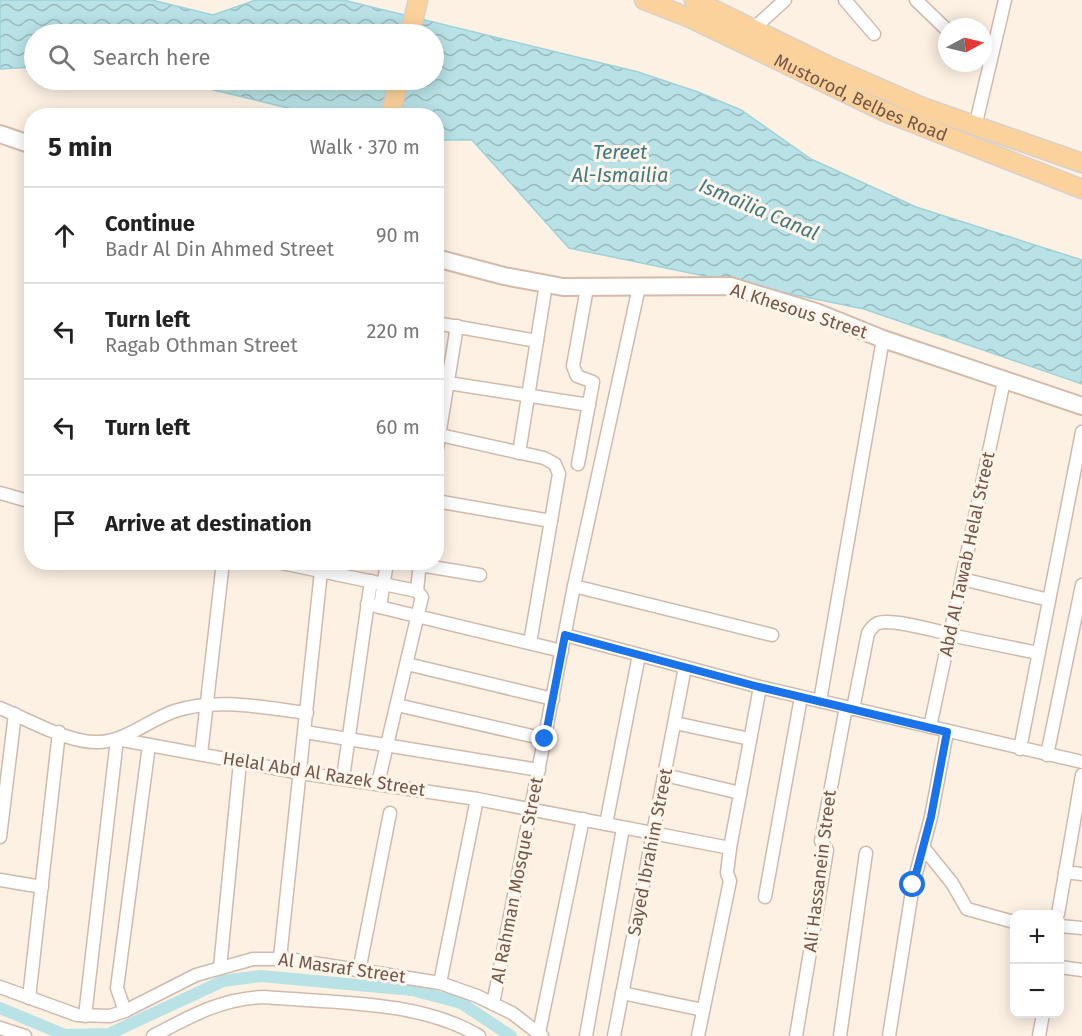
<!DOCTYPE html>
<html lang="en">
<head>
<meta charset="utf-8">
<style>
	:root { --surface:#fff; --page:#f6f6f6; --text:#222; --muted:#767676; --line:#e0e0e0 }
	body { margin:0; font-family:"Fira Sans",sans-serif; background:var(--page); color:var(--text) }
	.controls { position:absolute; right:18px; bottom:18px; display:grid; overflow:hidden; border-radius:12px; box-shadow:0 3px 15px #0003 }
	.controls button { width:54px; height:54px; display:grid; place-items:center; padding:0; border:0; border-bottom:2px solid var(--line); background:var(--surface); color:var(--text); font:30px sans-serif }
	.compass { position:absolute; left:938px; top:18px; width:54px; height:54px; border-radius:50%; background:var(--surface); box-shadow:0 3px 15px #0003; rotate:83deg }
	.stop { position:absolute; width:18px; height:18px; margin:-14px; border:4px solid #1a73e8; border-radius:50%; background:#fff }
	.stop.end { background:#1a73e8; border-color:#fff; box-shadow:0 2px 6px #0008 }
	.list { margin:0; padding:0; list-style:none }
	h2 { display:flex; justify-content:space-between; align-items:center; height:78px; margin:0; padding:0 24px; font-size:26px }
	h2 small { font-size:20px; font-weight:400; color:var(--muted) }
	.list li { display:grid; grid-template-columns:39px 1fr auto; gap:18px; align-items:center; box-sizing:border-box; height:96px; padding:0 24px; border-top:2px solid var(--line) }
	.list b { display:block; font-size:22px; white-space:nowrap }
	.list p { margin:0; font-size:20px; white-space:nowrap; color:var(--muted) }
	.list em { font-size:20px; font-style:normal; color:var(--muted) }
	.icon { flex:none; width:33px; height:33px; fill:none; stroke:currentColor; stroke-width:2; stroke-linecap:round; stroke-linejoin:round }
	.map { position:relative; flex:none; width:1082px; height:1036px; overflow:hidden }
	.search { position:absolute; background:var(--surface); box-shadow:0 3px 15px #0003; left:24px; top:24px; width:420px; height:66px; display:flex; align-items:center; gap:15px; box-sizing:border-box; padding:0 21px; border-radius:33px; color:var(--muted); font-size:22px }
	.panel { position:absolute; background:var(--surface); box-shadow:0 3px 15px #0003; left:24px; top:108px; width:420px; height:462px; border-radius:24px }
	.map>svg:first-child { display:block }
	.water { fill:url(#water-waves); stroke:#9ed2d8; stroke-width:1.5 }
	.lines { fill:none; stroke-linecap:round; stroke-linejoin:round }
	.canal { stroke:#b8e2e6; stroke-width:12 }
	.minor-casing { stroke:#d0baad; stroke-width:15 }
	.secondary-casing { stroke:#d3baaa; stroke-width:20 }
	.primary-casing { stroke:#d8d0cc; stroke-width:21 }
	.minor { stroke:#fff; stroke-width:12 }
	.secondary { stroke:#fff; stroke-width:16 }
	.primary { stroke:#fbd29b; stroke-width:18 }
	.route { stroke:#1a73e8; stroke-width:8 }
	.labels { text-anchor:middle; stroke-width:6; stroke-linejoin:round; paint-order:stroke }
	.street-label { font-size:18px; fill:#755649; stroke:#fff5ea }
	.water-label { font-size:20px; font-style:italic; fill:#3f7a81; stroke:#fff5ea }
</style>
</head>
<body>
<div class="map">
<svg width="1082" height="1036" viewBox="0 0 1082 1036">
	<defs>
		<pattern id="water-waves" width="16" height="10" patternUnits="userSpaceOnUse" patternTransform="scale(1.5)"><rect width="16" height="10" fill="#b8e2e6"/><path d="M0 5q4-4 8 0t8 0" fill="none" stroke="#9ababc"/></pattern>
	</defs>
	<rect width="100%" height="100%" fill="#fcf1e3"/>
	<path class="water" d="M 0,0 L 152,0 L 213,15 L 256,0 L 343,0 L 638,72 L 698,92 L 741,110 L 811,159 L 916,207 L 1082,260 L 1082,384 L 864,309 L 569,248 L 472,140 L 437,140 L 436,116 L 317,115 L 173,80 L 434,80 L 434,34 L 34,34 L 34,67 L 0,69 Z"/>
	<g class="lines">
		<path class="canal" d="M 0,1008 L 65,1035 L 109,1034 L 223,981 L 261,976 L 412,990 L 461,1003 L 511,1036"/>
		<defs>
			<g id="minor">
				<path d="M 845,0 L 874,34"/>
				<path d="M 916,0 L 947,30"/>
				<path d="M 753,29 L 785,0"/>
				<path d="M 975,127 L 1005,0"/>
				<path d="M 436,323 L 537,341"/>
				<path d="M 448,383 L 589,405"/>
				<path d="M 440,435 L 544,458 L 555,464 L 559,474 L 530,643"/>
				<path d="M 519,453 L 546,284"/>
				<path d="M 436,454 L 457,326"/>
				<path d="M 578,464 L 593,382 L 577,376 L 573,366 L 587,288"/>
				<path d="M 0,493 L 32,502"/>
				<path d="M 436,501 L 551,521"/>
				<path d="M 277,562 L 417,591"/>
				<path d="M 420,565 L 480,575"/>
				<path d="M 962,579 L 1049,600"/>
				<path d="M 574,586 L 772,635"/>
				<path d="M 367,604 L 562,651"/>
				<path d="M 380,607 L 387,562"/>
				<path d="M 565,635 L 760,687 L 1082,762"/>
				<path d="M 950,635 L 1038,653"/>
				<path d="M 407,664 L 553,699"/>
				<path d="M 820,701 L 883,339"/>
				<path d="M 397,705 L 545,739"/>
				<path d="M 0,708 C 27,719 70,744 99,742 C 127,741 150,719 175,711 C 216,697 266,708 307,713"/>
				<path d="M 853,709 L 868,633 C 871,629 873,625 878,623 C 892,618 935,631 950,634"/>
				<path d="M 675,723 L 750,739"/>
				<path d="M 930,727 L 1004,381"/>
				<path d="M 305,732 L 539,770"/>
				<path d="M 1020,749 L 1082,432"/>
				<path d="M 201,754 L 223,562"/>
				<path d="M 1047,755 L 1082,585"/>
				<path d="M 665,775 L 740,793"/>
				<path d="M 343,778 L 371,581"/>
				<path d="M 378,783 L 422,597 L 417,591 L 420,562"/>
				<path d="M 606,824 L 639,655"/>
				<path d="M 0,837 L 15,714"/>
				<path d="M 923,847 L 952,883 L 967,909 L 1014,922"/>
				<path d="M 1065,872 L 1082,874"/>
				<path d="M 0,880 L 42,887"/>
				<path d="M 765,897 L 801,697"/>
				<path d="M 1058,914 L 1082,775"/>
				<path d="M 1060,926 L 1082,928"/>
				<path d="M 280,958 L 322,562"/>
				<path d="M 1060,967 L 1082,970"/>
				<path d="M 220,968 L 240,762"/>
				<path d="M 359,971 L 390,813"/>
				<path d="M 440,983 L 477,799"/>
				<path d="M 0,987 L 77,1015 L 110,1016 L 125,1011 L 196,975 L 253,959 L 288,959 L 440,983 L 477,996 L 512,1013 L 542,1036"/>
				<path d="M 622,993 L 703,1010"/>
				<path d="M 29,998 L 59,732"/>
				<path d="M 493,1004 L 574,586 L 639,287"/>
				<path d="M 125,1011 L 117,988 L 149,745"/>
				<path d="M 85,1016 L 117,739 L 301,773 L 477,799 L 730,848"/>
				<path d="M 0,1028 L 25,1036"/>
				<path d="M 539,1033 L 583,819"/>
				<path d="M 153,1036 C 189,1017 222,998 264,997 C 332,1003 420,1000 479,1036"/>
				<path d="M 586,1036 L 623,828"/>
				<path d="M 614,1036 L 685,667"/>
				<path d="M 698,1036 L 730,881 L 727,873 L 730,848 L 760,687"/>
				<path d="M 796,1036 L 827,850 L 821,841 L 846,707"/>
				<path d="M 840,1036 L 866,853"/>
				<path d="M 889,1036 L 913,885 L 931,817 L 947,732"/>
				<path d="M 1039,1036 L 1043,1014"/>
			</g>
			<g id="secondary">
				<path d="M 0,134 L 32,145"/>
				<path d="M 436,258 L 504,276 L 563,287 L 730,286 L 816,312 L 883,339 L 1082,406"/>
			</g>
			<g id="primary">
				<path id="s1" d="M 644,0 L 690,18 L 885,112 L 1082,189"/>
				<path d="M 694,0 L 827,65 L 925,108 L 1082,163"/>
				<path d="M 410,34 L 418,0"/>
				<path d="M 390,116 L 399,80"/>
			</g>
		</defs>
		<use href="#minor" class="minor-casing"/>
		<use href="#secondary" class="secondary-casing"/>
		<use href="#primary" class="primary-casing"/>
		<use href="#minor" class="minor"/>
		<use href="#secondary" class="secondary"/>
		<use href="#primary" class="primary"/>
	</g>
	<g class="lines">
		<path class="route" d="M 545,739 L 565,635 L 759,687 L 947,732 L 931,817 L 913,885"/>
	</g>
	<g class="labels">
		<g class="street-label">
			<text dy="6" stroke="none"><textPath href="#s1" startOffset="238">Mustorod, Belbes Road</textPath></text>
			<text transform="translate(799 311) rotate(18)" y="6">Al Khesous Street</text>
			<text transform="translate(967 554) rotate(-78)" y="6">Abd Al Tawab Helal Street</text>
			<text transform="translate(324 774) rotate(9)" y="6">Helal Abd Al Razek Street</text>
			<text transform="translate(650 852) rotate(-79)" y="6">Sayed Ibrahim Street</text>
			<text transform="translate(820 871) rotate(-83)" y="6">Ali Hassanein Street</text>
			<text transform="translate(517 880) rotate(-79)" y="6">Al Rahman Mosque Street</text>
			<text transform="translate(342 968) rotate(8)" y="6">Al Masraf Street</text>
		</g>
		<g class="water-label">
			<text x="620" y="159">Tereet<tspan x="620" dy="23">Al-Ismailia</tspan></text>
			<text transform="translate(759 209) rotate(23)" y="7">Ismaïlia Canal</text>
		</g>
	</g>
</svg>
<div class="controls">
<button>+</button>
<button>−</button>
</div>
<svg class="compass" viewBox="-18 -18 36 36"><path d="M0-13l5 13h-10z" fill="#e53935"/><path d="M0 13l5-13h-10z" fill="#767676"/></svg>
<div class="stop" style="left:913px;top:885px"></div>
<div class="stop end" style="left:545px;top:739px"></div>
<div class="search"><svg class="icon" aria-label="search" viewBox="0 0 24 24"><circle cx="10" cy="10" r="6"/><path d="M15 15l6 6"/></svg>Search here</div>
<section class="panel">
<h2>5 min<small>Walk · 370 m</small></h2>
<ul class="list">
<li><svg class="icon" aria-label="ahead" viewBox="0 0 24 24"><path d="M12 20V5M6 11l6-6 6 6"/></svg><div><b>Continue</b><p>Badr Al Din Ahmed Street</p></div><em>90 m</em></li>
<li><svg class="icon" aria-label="left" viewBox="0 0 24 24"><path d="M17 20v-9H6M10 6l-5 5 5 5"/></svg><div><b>Turn left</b><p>Ragab Othman Street</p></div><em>220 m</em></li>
<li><svg class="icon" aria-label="left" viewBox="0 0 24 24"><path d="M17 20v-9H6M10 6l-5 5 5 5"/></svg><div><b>Turn left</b></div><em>60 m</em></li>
<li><svg class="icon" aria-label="arrive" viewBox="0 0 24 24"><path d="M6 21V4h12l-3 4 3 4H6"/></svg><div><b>Arrive at destination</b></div></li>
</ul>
</section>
</div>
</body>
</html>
